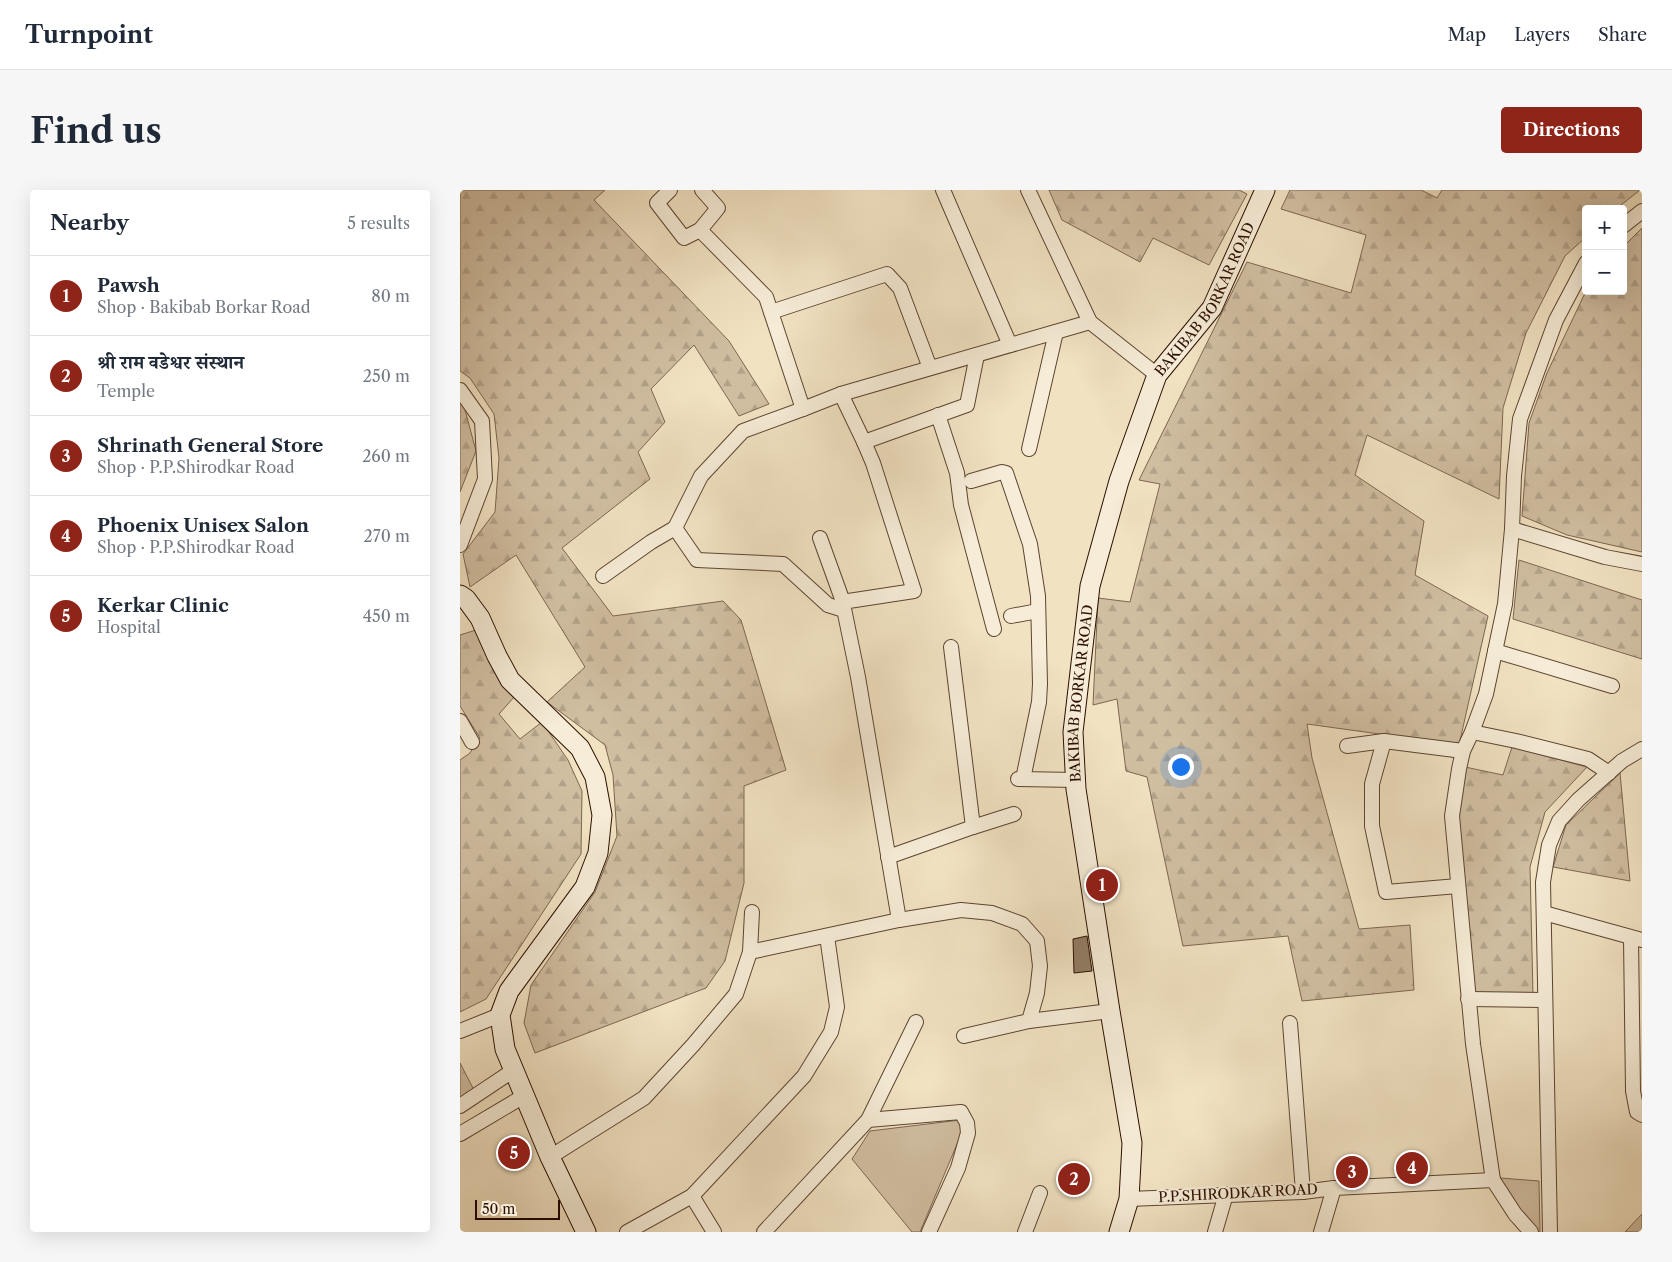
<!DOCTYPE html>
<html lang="en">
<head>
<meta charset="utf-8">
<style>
	:root { --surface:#fff; --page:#f6f6f7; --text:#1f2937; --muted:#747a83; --line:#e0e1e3; --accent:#8f2418 }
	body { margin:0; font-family:"Libre Caslon Text","Noto Serif Devanagari",serif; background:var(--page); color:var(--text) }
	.controls { position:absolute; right:15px; top:15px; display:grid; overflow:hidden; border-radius:5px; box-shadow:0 5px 20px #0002 }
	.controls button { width:45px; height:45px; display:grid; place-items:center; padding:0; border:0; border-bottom:1px solid var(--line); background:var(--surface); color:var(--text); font:25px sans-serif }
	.scale { position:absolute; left:15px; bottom:12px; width:85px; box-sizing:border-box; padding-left:5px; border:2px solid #2c0f00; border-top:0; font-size:14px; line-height:18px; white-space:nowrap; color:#2c0f00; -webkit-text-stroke:4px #f6ecd7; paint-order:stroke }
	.you { position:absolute; left:720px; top:576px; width:18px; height:18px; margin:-12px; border:4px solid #fff; border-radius:50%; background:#1a73e8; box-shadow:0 0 0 8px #1a73e833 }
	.badge { display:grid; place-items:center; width:32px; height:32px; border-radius:50%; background:var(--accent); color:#fff; font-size:16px; font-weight:700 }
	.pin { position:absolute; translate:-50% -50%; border:2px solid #fff; box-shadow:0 1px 5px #0006 }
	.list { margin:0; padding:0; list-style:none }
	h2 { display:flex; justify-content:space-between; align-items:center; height:65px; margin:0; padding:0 20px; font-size:21px }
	h2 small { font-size:16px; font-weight:400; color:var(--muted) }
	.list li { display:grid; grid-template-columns:32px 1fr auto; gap:15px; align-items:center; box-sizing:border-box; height:80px; padding:0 20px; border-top:1px solid var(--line) }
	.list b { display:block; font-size:19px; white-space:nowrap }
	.list p { margin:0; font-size:16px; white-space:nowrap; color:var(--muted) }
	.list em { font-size:16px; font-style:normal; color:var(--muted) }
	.map { position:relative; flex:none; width:1182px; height:1042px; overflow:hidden; border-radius:5px }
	header { display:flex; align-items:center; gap:30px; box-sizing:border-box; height:70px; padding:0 25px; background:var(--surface); border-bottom:1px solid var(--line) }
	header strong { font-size:24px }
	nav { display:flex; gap:28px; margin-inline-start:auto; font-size:18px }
	.intro { display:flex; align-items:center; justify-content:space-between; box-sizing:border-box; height:120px; padding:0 30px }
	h1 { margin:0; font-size:35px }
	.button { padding:12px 22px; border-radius:5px; background:var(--accent); color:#fff; font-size:18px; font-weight:700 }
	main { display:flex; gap:30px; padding:0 30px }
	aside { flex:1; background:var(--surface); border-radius:5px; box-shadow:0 5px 20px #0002 }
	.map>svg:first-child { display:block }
	.green { fill:#d0bea1; stroke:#7e6650 }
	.forest { fill:url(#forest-firs); stroke:#7e6650 }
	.building { fill:#927d65; stroke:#2c0f00 }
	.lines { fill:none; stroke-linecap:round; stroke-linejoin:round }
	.street-casing { stroke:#5d4430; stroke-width:16 }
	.secondary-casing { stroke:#2c0f00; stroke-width:21 }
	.street { stroke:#f6ecd7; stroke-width:14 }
	.secondary { stroke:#f6ecd7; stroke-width:19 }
	.labels { text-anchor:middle; stroke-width:4.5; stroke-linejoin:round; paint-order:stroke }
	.street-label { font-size:14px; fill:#2c0f00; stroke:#f6ecd7 }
</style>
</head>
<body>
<header>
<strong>Turnpoint</strong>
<nav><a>Map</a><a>Layers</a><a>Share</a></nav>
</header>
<div class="intro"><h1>Find us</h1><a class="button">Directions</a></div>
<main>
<aside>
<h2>Nearby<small>5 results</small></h2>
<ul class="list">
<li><span class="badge">1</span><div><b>Pawsh</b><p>Shop · Bakibab Borkar Road</p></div><em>80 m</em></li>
<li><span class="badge">2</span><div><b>श्री राम वडेश्वर संस्थान</b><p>Temple</p></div><em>250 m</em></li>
<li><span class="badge">3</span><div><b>Shrinath General Store</b><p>Shop · P.P.Shirodkar Road</p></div><em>260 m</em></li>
<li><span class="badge">4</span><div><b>Phoenix Unisex Salon</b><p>Shop · P.P.Shirodkar Road</p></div><em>270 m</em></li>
<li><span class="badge">5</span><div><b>Kerkar Clinic</b><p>Hospital</p></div><em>450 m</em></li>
</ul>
</aside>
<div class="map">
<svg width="1182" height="1042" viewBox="0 0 1182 1042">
	<defs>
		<pattern id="forest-firs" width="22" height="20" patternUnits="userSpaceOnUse" patternTransform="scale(1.25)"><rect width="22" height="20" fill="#d0bea1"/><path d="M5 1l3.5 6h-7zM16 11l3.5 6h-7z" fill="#b3a289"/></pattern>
	</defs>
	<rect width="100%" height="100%" fill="#f1e2c2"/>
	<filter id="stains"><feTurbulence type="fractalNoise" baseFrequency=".004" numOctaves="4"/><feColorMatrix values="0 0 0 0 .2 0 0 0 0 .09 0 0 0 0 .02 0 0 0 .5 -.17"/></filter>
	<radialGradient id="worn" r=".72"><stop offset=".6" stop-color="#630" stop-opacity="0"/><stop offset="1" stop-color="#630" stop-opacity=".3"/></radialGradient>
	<g class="green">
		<path d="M 500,930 L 503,940 L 460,1042 L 452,1042 L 392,969 L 410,941 Z"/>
		<path d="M 1040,988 L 1079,991 L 1080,1042 L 1076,1042 L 1056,1016 Z"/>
		<path d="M 1182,1024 L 1182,1042 L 1165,1042 Z"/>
	</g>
	<g class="forest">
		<path d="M 0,0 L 145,0 L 134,10 L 269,151 L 309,214 L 279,226 L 234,155 L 191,199 L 205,232 L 178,262 L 190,289 L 102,358 L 153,426 L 263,411 L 281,430 L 326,580 L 284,596 L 284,693 L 265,771 L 246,798 L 75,863 L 64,833 L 71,795 L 135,702 L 157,646 L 153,585 L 145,555 L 87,512 L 125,477 L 56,365 L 10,397 L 3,364 L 35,322 L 39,268 L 34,224 L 10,188 L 0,181 Z"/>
		<path d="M 589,0 L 779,0 L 787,4 L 749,75 L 693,48 L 680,72 L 602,30 Z"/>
		<path d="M 830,0 L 961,0 L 977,8 L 982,0 L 1180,0 L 1156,19 L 1126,19 L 1126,47 L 1105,66 L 1066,143 L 1043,218 L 1039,309 L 907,245 L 895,285 L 964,331 L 955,385 L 1028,426 L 999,555 L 847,534 L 852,568 L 899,739 L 950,735 L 954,800 L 842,811 L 828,746 L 723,756 L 687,587 L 666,581 L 657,509 L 633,515 L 638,408 L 670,412 L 700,294 L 679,290 L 787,72 L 891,103 L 906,45 L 821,19 Z"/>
		<path d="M 1182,38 L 1182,362 L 1107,345 L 1062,326 L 1069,233 L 1087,183 L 1126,101 L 1163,101 L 1163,57 Z"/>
		<path d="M 0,213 L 4,216 L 16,261 L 0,302 Z"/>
		<path d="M 1059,370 L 1182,410 L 1182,469 L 1053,429 Z"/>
		<path d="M 16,440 L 55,506 L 39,524 L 60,549 L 82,532 L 108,570 L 122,601 L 121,664 L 26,809 L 0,822 L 0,570 L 10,563 L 20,548 L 0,516 L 0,445 Z"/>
		<path d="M 1052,557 L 1127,577 L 1085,622 L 1070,677 L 1073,805 L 1015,804 L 997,633 L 1005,577 L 1043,585 Z"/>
		<path d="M 1160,583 L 1170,691 L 1093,677 L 1106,635 Z"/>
		<path d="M 0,873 L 14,900 L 0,910 Z"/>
	</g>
	<path class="building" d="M 627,746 L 632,781 L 614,783 L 613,749 Z"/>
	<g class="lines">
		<defs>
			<g id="street">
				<path d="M 210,0 L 197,13 L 224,48 L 240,40 L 258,18 L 242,0"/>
				<path d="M 483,0 L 550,155"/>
				<path d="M 568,0 L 630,132 L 697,185"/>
				<path d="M 1163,36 L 1182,21"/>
				<path d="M 240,40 L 306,107 L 343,219 L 381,204 L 630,132"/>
				<path d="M 311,122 L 427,84 L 440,98 L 470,178"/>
				<path d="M 0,200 L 22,231 L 25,289 L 0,355"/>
				<path d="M 381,204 L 404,252 L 507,215 L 517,165"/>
				<path d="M 343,219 L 283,241 L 241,286 L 215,338 L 237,370 L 323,374 L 368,415 L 384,420"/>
				<path d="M 478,225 L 497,283 L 501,315 L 534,439"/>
				<path d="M 569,259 L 596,142"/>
				<path d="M 511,291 L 542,282 L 546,283 L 570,354 L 578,406 L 580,494 L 579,512 L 563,589"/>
				<path d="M 1052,339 L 1145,367 L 1182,374"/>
				<path d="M 360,348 L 382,409 L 398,487 L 439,730 L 501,720 L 532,723 L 562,734 L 577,751 L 580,776 L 577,803 L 569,831"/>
				<path d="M 143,386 L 191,352 L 215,338"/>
				<path d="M 382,412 L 454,401 L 413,273 L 404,252"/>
				<path d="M 551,426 L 578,421"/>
				<path d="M 1035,461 L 1152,496"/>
				<path d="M 0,531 L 12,552"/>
				<path d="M 1012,542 L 1056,551 L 1128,569 L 1149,583"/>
				<path d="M 924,551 L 912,594 L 912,636 L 926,702 L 998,696"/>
				<path d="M 887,556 L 924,551 L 1003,561"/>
				<path d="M 558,589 L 616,590"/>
				<path d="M 513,637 L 554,624"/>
				<path d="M 428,667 L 513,637 L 491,457"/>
				<path d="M 1084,723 L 1182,750"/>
				<path d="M 1171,748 L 1173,901 L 1177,922 L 1182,925"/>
				<path d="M 290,762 L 439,730"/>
				<path d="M 1008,809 L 1085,810"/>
				<path d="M 830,833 L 843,1002"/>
				<path d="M 0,841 L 40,825"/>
				<path d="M 504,846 L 569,831 L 650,821"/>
				<path d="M 0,916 L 54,880"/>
				<path d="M 408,930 L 501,922 L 507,933 L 508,943 L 498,978 L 469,1042"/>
				<path d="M 0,944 L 64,906"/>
				<path d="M 90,967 L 184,908 L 233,855 L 276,804 L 290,762 L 292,722"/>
				<path d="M 1033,990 L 1013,854 L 992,626 L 999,579 L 1003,561 L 1012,542 L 1026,504 L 1045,414 L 1052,339 L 1054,286 L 1060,229 L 1096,130 L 1126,73"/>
				<path d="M 232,1006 L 254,1042"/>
				<path d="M 669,1009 L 843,1002 L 874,998 L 1033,990 L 1055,1024 L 1071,1042"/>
				<path d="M 167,1042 L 232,1006 L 344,886 L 371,842 L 377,817 L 367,746"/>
				<path d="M 304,1042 L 408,930 L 456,832"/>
				<path d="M 565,1042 L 580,1003"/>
				<path d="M 755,1042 L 766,1004"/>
				<path d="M 861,1042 L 874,998"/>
				<path d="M 1090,1042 L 1083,692 L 1089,655 L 1099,631 L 1118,610 L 1162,571 L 1182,559"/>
			</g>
			<g id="secondary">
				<path d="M 0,405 L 6,409 L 20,428 L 37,466 L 50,490 L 120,558 L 135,587 L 142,625 L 138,663 L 125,697 L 49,801 L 40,825 L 45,859 L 90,967 L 126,1042"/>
				<path id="s1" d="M 659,1042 L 669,1009 L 672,953 L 650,821 L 616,599 L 613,542 L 630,396 L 659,291 L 697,185 L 752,118 L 805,0"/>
			</g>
		</defs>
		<use href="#street" class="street-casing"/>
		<use href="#secondary" class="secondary-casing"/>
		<use href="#street" class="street"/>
		<use href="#secondary" class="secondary"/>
	</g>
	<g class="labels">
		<g class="street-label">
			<text dy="5" stroke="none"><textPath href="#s1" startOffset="965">BAKIBAB BORKAR ROAD</textPath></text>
			<text dy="5" stroke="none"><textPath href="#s1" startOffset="545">BAKIBAB BORKAR ROAD</textPath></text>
			<text transform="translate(778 1003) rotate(-3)" y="5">P.P.SHIRODKAR ROAD</text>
		</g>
	</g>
	<rect width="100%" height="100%" filter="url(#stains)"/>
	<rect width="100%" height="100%" fill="url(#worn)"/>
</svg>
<div class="controls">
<button>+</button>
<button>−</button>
</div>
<div class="scale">50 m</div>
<div class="you"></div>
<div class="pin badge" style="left:642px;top:695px">1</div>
<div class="pin badge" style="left:614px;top:989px">2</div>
<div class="pin badge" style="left:892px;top:982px">3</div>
<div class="pin badge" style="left:952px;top:978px">4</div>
<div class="pin badge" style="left:54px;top:963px">5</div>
</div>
</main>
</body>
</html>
